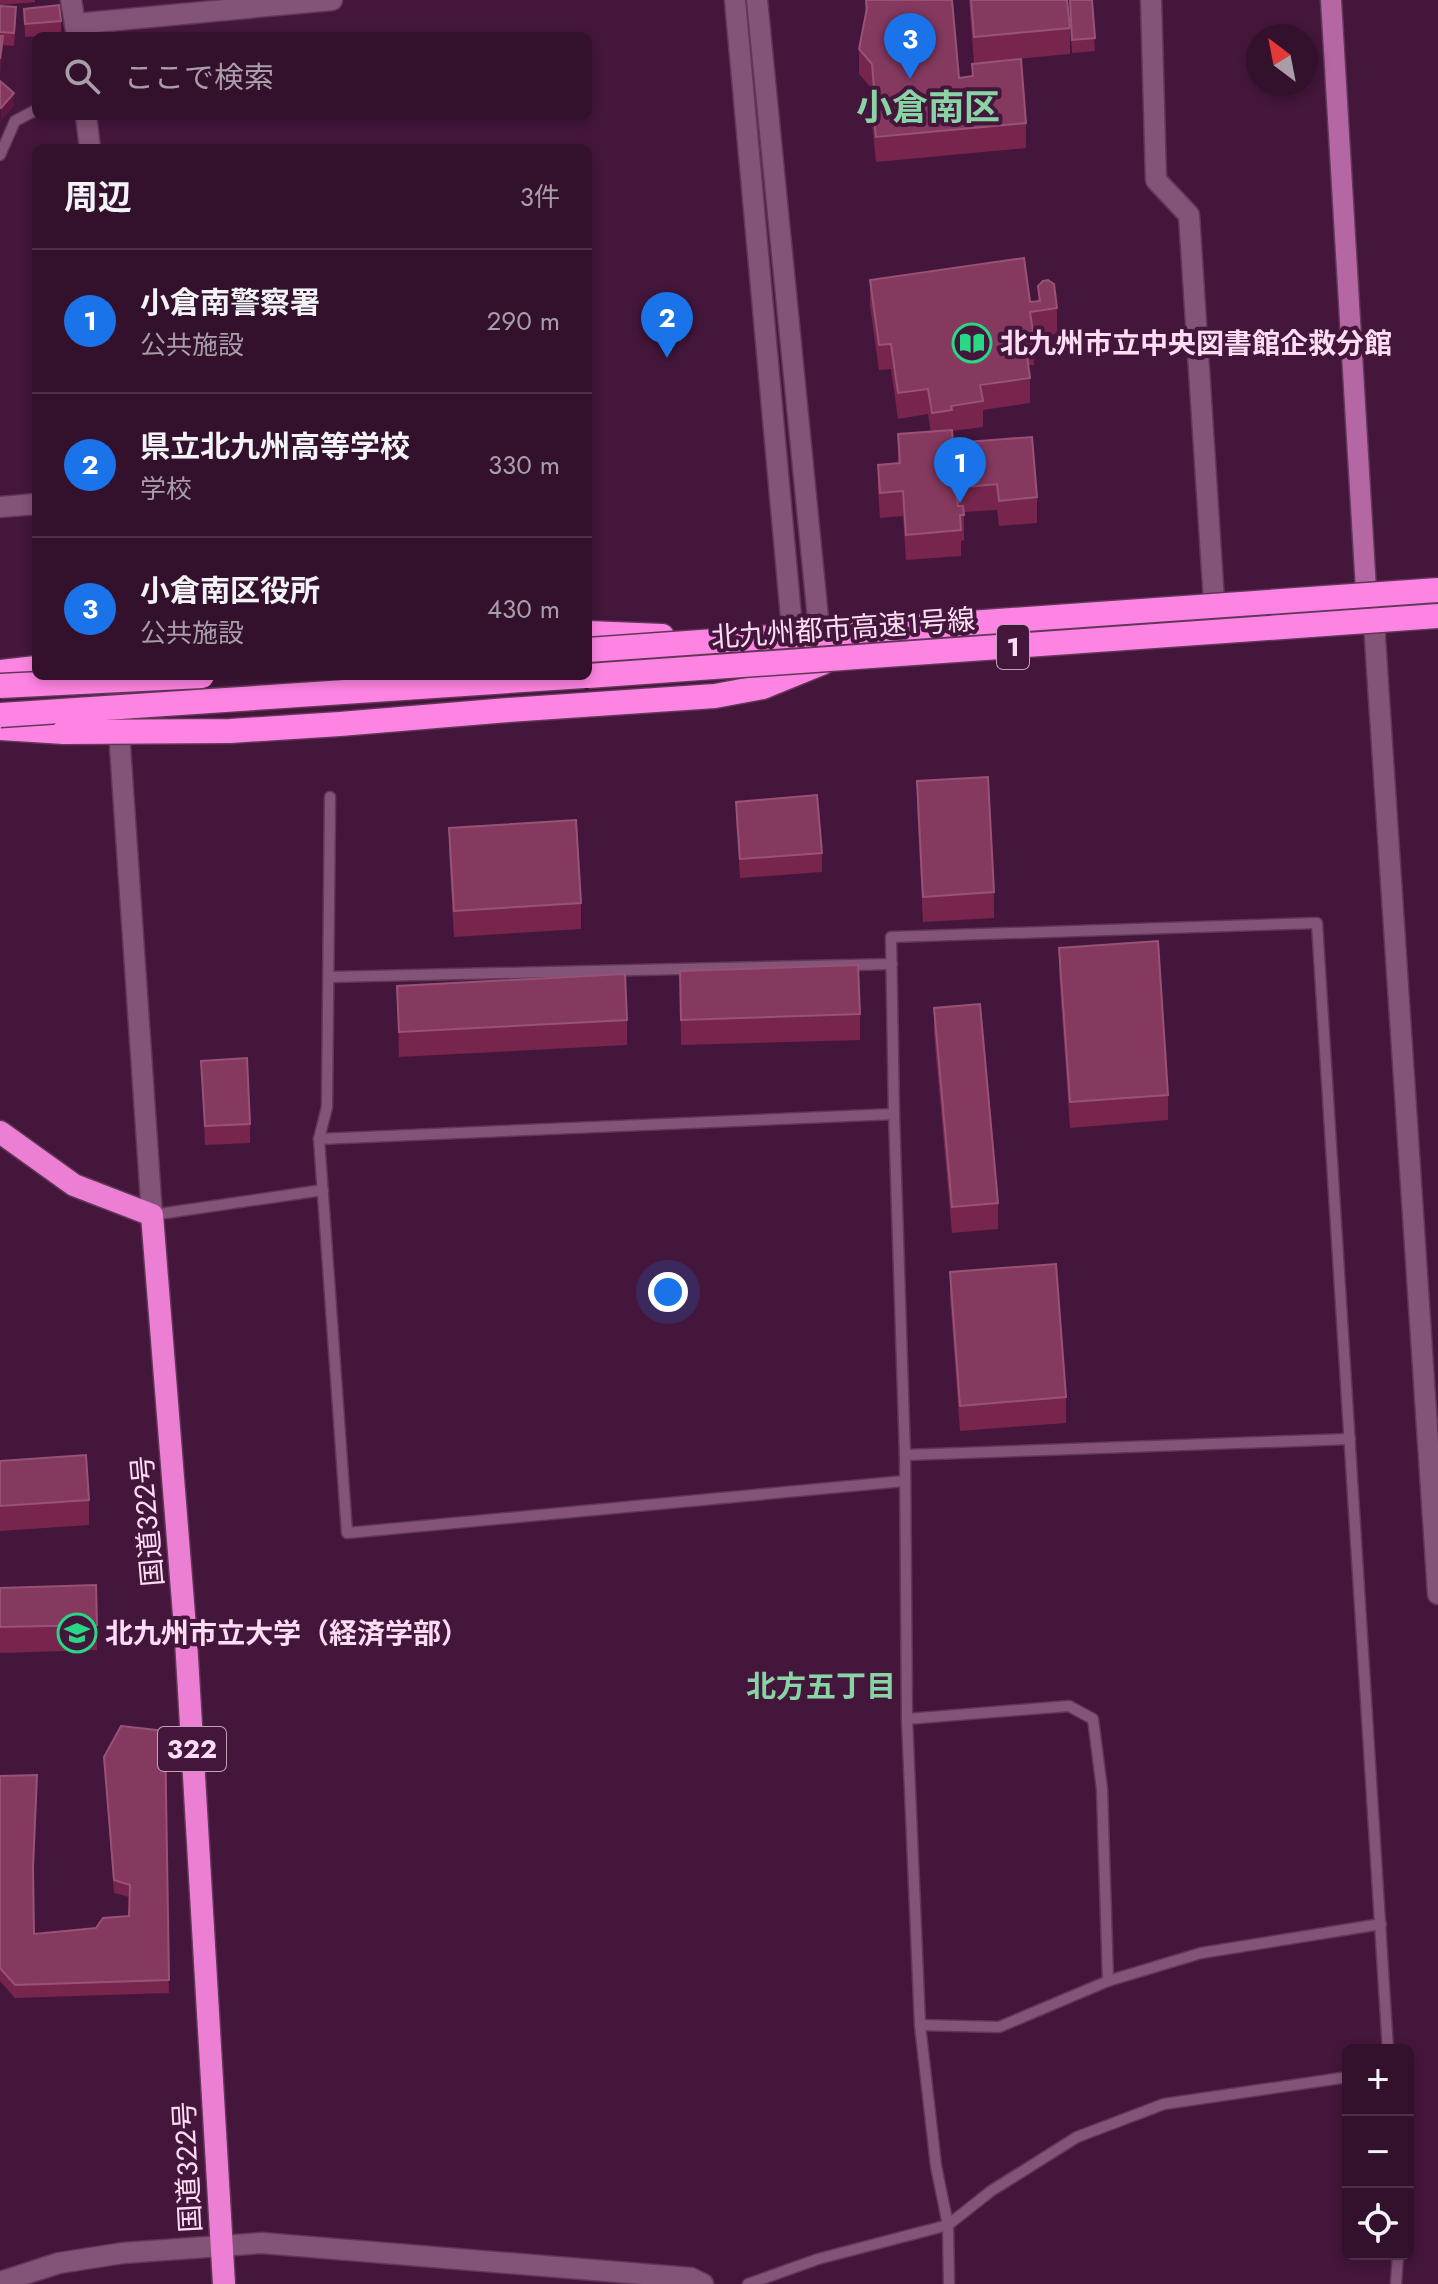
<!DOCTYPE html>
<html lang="ja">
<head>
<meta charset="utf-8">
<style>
	:root { --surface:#33102c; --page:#3b1934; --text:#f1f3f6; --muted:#a99da9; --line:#4e3048; --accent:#1a73e8 }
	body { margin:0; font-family:Jost,"Noto Sans JP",sans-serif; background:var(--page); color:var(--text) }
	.controls { position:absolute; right:24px; bottom:24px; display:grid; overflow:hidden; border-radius:12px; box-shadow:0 4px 12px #0003 }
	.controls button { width:72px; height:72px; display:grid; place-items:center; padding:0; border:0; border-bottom:2px solid var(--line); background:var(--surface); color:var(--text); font:40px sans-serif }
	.compass { position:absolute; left:1246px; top:24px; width:72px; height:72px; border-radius:50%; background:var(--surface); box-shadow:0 4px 12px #0003; rotate:328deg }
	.you { position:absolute; left:668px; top:1292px; width:28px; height:28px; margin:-20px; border:6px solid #fff; border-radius:50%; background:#1a73e8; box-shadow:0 0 0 12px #1a73e833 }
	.badge { display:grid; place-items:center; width:52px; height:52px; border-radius:50%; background:var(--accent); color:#fff; font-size:26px; font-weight:700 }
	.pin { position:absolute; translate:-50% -66px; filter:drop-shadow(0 2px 4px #0008) }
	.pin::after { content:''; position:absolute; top:42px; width:28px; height:24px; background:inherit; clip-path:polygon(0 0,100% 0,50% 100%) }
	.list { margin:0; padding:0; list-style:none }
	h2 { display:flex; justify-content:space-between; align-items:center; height:104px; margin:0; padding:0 32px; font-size:34px }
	h2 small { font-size:26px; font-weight:400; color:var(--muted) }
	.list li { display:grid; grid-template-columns:52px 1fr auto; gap:24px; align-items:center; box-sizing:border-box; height:144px; padding:0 32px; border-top:2px solid var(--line) }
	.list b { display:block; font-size:30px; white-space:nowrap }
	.list p { margin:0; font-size:26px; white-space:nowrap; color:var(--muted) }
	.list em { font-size:26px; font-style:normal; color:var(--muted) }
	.icon { flex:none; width:44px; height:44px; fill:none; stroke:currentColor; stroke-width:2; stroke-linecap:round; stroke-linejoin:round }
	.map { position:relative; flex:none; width:1438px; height:2284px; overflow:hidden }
	.search { position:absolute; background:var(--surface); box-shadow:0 4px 12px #0003; left:32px; top:32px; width:560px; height:88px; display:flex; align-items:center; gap:20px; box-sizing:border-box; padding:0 28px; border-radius:12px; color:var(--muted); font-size:30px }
	.panel { position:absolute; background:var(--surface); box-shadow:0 4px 12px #0003; left:32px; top:144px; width:560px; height:536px; border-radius:12px }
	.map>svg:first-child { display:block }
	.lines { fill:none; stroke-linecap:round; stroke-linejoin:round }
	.service-casing { stroke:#613658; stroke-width:13 }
	.minor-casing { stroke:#613658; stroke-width:23 }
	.tertiary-casing { stroke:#613658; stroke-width:23 }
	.secondary-casing { stroke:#613658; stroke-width:23 }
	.trunk-casing { stroke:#613658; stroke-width:25 }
	.motorway-casing { stroke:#613658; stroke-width:27 }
	.service { stroke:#845378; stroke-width:10 }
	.minor { stroke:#845378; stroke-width:20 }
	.tertiary { stroke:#845378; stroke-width:20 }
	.secondary { stroke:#b567a3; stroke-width:20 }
	.trunk { stroke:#ec7ed4; stroke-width:22 }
	.motorway { stroke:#fe84e3; stroke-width:24 }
	.motorway-bridge-casing { stroke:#613658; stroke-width:27; stroke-linecap:butt }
	.motorway-bridge { stroke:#fe84e3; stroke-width:24 }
	.wall { fill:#77254d }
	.shaded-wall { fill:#5d173f }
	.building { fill:#85395f; stroke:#985276; stroke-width:2 }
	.labels { text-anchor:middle; stroke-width:8; stroke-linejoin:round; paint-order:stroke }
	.shield { fill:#44163b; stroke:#c5a1bc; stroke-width:2 }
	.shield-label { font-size:26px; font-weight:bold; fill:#fcddf3 }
	.poi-label { font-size:28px; font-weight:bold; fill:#fcddf3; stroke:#44163b; text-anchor:start }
	.street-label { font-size:28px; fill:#fcddf3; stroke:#44163b }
	.neighbourhood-label { font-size:30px; font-weight:bold; fill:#89d4a5; stroke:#44163b }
	.district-label { font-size:36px; font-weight:bold; fill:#89d4a5; stroke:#44163b }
</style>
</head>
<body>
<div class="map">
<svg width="1438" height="2284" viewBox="0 0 1438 2284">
	<rect width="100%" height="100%" fill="#44163b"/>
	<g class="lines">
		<defs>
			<g id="service">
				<path d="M 0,155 L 15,121 L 36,110"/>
				<path d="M 330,797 L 327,1107 L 319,1139 L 347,1533 L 905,1481"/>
				<path d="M 330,977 L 892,964"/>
				<path d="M 319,1139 L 894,1114"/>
				<path d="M 152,1215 L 323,1190"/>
				<path d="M 905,1455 L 1350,1439"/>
				<path d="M 907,1719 L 1069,1706 L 1093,1719 L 1102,1789 L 1108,1981"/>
				<path d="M 920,2025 L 999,2027 L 1108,1981 L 1201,1953 L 1381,1924"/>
				<path d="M 748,2284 L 818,2259 L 948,2225 L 991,2191 L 1077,2137 L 1164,2104 L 1348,2077"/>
				<path d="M 949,2284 L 948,2225 L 936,2166 L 920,2025 L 907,1719 L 905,1455 L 894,1114 L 891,937 L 1317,923 L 1388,2050"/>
				<path d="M 1396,2284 L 1398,2254"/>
			</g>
			<g id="minor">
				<path d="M 1151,0 L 1156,180 L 1189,215 L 1214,601"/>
				<path d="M 0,507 L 36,504"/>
			</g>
			<g id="tertiary">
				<path d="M 71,0 L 77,36"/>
				<path d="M 735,0 L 794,650"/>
				<path d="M 757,0 L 821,649"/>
				<path d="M 75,24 L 332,0"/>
				<path d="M 86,116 L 90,148"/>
				<path d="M 1374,623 L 1438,1594"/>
				<path d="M 117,676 L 118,717 L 152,1215"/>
				<path d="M 0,2282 L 59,2263 L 123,2253 L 262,2243 L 691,2278 L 703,2284"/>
			</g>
			<path id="secondary" d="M 1331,0 L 1366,590 L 1374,623"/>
			<path id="trunk" d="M 0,1132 L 74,1185 L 152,1215 L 186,1640 L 224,2284"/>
			<g id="motorway">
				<path d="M 588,633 L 662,636"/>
				<path d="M 0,672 L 36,668"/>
				<path d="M 508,710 L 715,696 L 763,687 L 822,663"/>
				<path d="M 0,728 L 64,732"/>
			</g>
		</defs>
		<use href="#service" class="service-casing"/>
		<use href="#minor" class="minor-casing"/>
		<use href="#tertiary" class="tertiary-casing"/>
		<use href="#secondary" class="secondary-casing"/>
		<use href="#trunk" class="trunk-casing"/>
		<use href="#motorway" class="motorway-casing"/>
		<use href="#service" class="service"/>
		<use href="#minor" class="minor"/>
		<use href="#tertiary" class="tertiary"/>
		<use href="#secondary" class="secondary"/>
		<use href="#trunk" class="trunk"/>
		<use href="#motorway" class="motorway"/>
		<defs>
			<g id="motorway-bridge">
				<path d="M 588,650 L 1438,590"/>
				<path d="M 588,676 L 1438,616"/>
				<path d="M 0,686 L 202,676"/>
				<path d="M 0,715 L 584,676"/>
				<path d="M 64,732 L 230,731 L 340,724 L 508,710"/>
			</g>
		</defs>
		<use href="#motorway-bridge" class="motorway-bridge-casing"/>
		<use href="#motorway-bridge" class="motorway-bridge"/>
	</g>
	<g class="wall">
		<path d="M 0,0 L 35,0 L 35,2 L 0,5 Z"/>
		<path d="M 865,0 L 952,0 L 959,78 L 972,77 L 972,64 L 1026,123 L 1026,148 L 876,162 L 871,114 L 872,89 L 859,74 L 859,49 L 865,16 Z"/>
		<path d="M 969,0 L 1067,0 L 1070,28 L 1070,54 L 974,63 Z"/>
		<path d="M 1069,0 L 1092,0 L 1095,51 L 1072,53 Z"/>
		<path d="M 0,6 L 16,20 L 14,46 L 3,45 L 0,72 Z"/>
		<path d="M 24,9 L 61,21 L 61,34 L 25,37 Z"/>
		<path d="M 870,280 L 1030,302 L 1038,301 L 1038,286 L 1057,308 L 1057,334 L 1033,337 L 1034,365 L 1028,365 L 1030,378 L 1030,403 L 983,410 L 983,427 L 952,431 L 953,443 L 1037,497 L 1037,523 L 999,526 L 997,510 L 964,512 L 964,540 L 961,541 L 961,556 L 906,560 L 903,516 L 880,518 L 878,490 L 878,465 L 898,463 L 898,434 L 931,432 L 928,414 L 898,419 L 891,369 L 879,370 L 870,305 Z"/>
		<path d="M 917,781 L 994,892 L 994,918 L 923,922 L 917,807 Z"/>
		<path d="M 736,802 L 822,853 L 822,872 L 740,878 L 736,821 Z"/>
		<path d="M 449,828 L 581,903 L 581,929 L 454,937 L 449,853 Z"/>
		<path d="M 1059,948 L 1168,1095 L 1168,1120 L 1070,1128 L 1059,973 Z"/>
		<path d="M 680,971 L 860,1014 L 860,1040 L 681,1045 Z"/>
		<path d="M 397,986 L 627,1020 L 627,1045 L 399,1057 Z"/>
		<path d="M 934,1008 L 998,1203 L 998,1229 L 952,1233 L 934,1034 Z"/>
		<path d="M 201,1061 L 250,1124 L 250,1143 L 205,1145 Z"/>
		<path d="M 950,1272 L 1066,1397 L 1066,1423 L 960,1431 L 950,1297 Z"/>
		<path d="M 0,1461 L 89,1500 L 89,1525 L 0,1531 Z"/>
		<path d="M 96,1585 L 97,1650 L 0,1653 L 0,1588 Z"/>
		<path d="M 165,1731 L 169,1993 L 15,1998 L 0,1981 L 0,1776 L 33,1876 L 34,1934 L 96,1928 L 129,1916 L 129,1897 L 114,1893 L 104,1757 Z"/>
	</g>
	<g class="shaded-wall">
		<path d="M 3,36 L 3,49 L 0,72 L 0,59 Z"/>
		<path d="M 14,93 L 14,106 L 1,121 L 1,108 Z"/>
	</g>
	<g class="building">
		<path d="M 866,0 L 952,0 L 959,78 L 973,76 L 972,64 L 1021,59 L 1026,123 L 876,137 L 871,89 L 874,88 L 872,64 L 859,49 L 867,8 Z"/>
		<path d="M 971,0 L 1067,0 L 1070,28 L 974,37 Z"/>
		<path d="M 1070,0 L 1092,0 L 1095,38 L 1072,40 Z"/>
		<path d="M 59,5 L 61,21 L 25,24 L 24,9 Z"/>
		<path d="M 0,6 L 16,7 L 14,33 L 0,32 Z"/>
		<path d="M 0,36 L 3,36 L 0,59 Z"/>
		<path d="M 0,81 L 14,93 L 1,108 L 0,107 Z"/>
		<path d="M 1024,258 L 1030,302 L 1040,301 L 1038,286 L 1043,281 L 1048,280 L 1054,284 L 1057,308 L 1030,312 L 1034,339 L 1025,341 L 1030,378 L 980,385 L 983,401 L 951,406 L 952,410 L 932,413 L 928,389 L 898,393 L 891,344 L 879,345 L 870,280 Z"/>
		<path d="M 952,430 L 953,443 L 1032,437 L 1037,497 L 999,501 L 997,484 L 956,488 L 958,506 L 963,506 L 964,515 L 960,515 L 961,530 L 906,535 L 903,491 L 880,493 L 878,465 L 900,463 L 898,434 Z"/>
		<path d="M 988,777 L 994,892 L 923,897 L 917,781 Z"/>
		<path d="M 817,795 L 822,853 L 740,859 L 736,802 Z"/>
		<path d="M 576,820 L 581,903 L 454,911 L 449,828 Z"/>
		<path d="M 1158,941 L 1168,1095 L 1070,1102 L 1059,948 Z"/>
		<path d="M 858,965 L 860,1014 L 681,1020 L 680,971 Z"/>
		<path d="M 625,974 L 627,1020 L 399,1032 L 397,986 Z"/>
		<path d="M 980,1004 L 998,1203 L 952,1207 L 934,1008 Z"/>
		<path d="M 247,1058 L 250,1124 L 205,1126 L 201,1061 Z"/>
		<path d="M 1056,1264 L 1066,1397 L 960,1406 L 950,1272 Z"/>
		<path d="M 86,1455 L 89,1500 L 0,1506 L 0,1461 Z"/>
		<path d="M 96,1585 L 97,1625 L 0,1627 L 0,1588 Z"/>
		<path d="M 121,1726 L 165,1731 L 169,1980 L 15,1985 L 0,1968 L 0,1776 L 37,1775 L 33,1868 L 34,1934 L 96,1928 L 103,1918 L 129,1916 L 130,1885 L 114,1880 L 104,1757 Z"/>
	</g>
	<defs>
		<symbol id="library-ring" viewBox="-11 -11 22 22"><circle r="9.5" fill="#44163b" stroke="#28d885" stroke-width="1.5"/><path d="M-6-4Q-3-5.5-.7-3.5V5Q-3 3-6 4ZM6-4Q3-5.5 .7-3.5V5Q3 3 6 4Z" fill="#28d885"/></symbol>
		<symbol id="university-ring" viewBox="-11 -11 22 22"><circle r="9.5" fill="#44163b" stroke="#28d885" stroke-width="1.5"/><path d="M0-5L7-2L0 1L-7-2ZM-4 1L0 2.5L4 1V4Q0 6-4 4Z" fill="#28d885"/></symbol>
	</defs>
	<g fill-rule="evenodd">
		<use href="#library-ring" x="950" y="321" width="44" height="44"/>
		<use href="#university-ring" x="55" y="1611" width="44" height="44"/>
	</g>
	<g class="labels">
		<g class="shield">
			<rect x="997" y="625" width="32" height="44" rx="6"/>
			<rect x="158" y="1727" width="68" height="44" rx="6"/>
		</g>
		<g class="shield-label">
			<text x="1013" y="656">1</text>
			<text x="192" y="1758">322</text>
		</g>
		<g class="poi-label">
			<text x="1000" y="353">北九州市立中央図書館企救分館</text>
			<text x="105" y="1643">北九州市立大学（経済学部）</text>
		</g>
		<g class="street-label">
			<text transform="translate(843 628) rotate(-4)" y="10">北九州都市高速1号線</text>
			<text transform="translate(147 1521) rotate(-95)" y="10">国道322号</text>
			<text transform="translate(187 2167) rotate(-93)" y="10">国道322号</text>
		</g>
		<g class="neighbourhood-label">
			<text x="821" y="1697">北方五丁目</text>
		</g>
		<g class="district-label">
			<text x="928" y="120">小倉南区</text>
		</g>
	</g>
</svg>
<div class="controls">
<button>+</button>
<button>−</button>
<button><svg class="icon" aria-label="locate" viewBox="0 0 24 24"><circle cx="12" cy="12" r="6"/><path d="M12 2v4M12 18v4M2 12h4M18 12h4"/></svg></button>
</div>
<svg class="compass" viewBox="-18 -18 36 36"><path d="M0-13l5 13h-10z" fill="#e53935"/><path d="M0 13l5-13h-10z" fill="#a99da9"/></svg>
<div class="you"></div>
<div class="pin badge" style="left:960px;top:503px">1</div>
<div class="pin badge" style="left:667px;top:358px">2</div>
<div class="pin badge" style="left:910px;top:79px">3</div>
<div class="search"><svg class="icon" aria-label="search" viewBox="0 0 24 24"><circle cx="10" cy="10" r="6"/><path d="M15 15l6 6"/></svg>ここで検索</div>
<section class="panel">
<h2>周辺<small>3件</small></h2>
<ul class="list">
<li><span class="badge">1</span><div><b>小倉南警察署</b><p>公共施設</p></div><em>290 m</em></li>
<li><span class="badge">2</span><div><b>県立北九州高等学校</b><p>学校</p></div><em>330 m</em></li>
<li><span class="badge">3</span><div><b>小倉南区役所</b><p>公共施設</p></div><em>430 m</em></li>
</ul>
</section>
</div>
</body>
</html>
